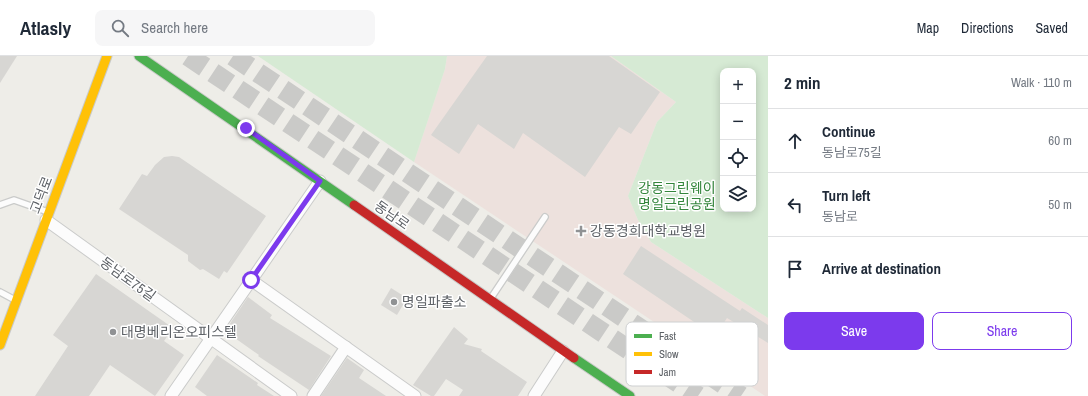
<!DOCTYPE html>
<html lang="en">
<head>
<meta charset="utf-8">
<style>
	:root { --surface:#fff; --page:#f6f6f7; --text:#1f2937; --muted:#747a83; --line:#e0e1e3; --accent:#7c3aed }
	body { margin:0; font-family:"Archivo Narrow","Noto Sans KR",sans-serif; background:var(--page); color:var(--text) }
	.controls { position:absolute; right:12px; top:12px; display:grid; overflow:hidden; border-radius:8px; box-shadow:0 2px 10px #0003 }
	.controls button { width:36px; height:36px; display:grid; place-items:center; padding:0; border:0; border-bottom:1px solid var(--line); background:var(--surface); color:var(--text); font:20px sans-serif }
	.stop { position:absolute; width:12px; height:12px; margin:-9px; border:3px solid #7c3aed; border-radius:50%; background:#fff }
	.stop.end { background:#7c3aed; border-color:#fff; box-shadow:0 1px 4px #0008 }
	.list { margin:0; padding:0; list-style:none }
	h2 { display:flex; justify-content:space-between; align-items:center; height:52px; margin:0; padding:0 16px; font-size:17px }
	h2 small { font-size:13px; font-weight:400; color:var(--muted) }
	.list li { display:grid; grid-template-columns:26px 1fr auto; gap:12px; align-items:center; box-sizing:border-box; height:64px; padding:0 16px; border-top:1px solid var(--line) }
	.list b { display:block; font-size:15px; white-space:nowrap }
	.list p { margin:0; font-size:13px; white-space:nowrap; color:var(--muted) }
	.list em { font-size:13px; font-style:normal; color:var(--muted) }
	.actions { display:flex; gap:8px; padding:12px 16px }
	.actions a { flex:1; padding:9px 0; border:1px solid var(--accent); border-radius:8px; text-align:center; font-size:14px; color:var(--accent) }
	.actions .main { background:var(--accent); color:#fff }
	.icon { flex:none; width:22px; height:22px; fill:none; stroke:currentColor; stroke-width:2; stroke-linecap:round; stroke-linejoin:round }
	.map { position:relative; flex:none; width:768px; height:340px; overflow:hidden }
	header { display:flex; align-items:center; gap:24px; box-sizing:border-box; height:56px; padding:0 20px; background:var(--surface); border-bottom:1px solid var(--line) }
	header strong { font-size:19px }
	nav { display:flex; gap:22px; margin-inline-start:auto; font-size:14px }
	.search { width:280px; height:36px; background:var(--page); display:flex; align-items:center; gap:10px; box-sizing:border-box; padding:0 14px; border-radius:8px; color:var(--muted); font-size:15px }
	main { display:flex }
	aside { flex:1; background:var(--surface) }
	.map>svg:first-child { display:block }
	.medical { fill:#ede1dd }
	.green { fill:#d6ead4; fill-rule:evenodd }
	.building { fill:#d7d6d3 }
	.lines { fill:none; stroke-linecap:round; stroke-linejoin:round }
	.highway-tunnel { stroke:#cacac8; stroke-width:20; stroke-dasharray:20 10; stroke-linecap:butt }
	.lane-casing { stroke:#cacbca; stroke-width:8 }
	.street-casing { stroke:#cacbca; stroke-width:13 }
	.fast-casing { stroke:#c9cac8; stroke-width:11 }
	.slow-casing { stroke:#c9cac8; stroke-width:11 }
	.jam-casing { stroke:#c9cac8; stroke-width:11 }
	.lane { stroke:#fcfcfc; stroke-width:5.5 }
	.street { stroke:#fcfcfc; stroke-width:11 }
	.fast { stroke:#4caf50; stroke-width:9 }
	.slow { stroke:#ffc107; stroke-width:9 }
	.jam { stroke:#c62828; stroke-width:9 }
	.route { stroke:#7c3aed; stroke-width:5 }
	.poi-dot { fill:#909294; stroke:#fff; stroke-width:1.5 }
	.labels { text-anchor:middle; stroke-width:3; stroke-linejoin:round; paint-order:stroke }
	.park-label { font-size:14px; fill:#34863c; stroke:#fff }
	.street-label { font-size:14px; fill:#5d6166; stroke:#fff }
	.poi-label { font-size:14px; fill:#5d6166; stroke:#fff; text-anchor:start }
	.key { fill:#fff; stroke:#ced0d1; stroke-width:1 }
	.key-label { font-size:11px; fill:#5d6166 }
</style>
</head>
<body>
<header>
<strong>Atlasly</strong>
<div class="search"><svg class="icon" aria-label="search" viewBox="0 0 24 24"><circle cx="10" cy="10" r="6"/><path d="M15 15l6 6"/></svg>Search here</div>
<nav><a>Map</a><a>Directions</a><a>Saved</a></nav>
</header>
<main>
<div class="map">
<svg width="768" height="340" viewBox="0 0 768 340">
	<rect width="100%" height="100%" fill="#eeede8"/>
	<path class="medical" d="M 447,0 L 611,0 L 676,46 L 657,66 L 628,140 L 638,164 L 651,186 L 768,262 L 768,340 L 765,340 L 414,106 L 445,13 Z"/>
	<g class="green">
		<path d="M 258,0 L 447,0 L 445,13 L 414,106 Z"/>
		<path d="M 611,0 L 768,0 L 768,262 L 651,186 L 638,164 L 628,140 L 657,66 L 676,46 ZM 723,15 L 753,15 L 753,153 L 723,153 Z"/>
	</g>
	<g class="building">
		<path d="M 0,0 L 17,0 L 0,27 Z"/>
		<path d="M 487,0 L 609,0 L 660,36 L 631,78 L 619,71 L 585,121 L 523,77 L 514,93 L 478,68 L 459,98 L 431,79 Z"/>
		<path d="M 172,100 L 179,101 L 266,160 L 227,217 L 224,215 L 219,223 L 203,213 L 200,214 L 188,205 L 188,199 L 119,153 L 142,118 L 147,120 L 155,109 L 164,101 Z"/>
		<path d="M 641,190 L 740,255 L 742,252 L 768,269 L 768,287 L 727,262 L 715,280 L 623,218 Z"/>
		<path d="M 96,218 L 173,272 L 164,285 L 184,299 L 155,340 L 110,309 L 89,340 L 35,340 L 68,290 L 53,279 Z"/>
		<path d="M 391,232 L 407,242 L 397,259 L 381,249 Z"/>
		<path d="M 248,241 L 272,259 L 270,262 L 331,300 L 309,334 L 258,300 L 259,299 L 225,275 Z"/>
		<path d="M 454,271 L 468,283 L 464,288 L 482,293 L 481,295 L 527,326 L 518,340 L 459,340 L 463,334 L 446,323 L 434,340 L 431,340 L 413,329 Z"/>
		<path d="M 217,299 L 258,327 L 257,329 L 274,340 L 207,340 L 195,331 Z"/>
		<path d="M 347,302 L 364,314 L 359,322 L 386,340 L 321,340 Z"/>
	</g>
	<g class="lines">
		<g class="highway-tunnel">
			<path d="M 188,0 L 698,340"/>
			<path d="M 233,0 L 741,340"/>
		</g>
		<defs>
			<g id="lane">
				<path d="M 0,149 L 14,144 L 48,156"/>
				<path d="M 0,236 L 15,244"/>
				<path d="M 491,242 L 545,161"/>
			</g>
			<g id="street">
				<path d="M 46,164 L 291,340"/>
				<path d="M 251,224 L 415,340"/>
				<path d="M 171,340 L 320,125"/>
				<path d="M 313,340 L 346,291"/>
				<path d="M 534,340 L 563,295"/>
			</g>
			<g id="fast">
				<path d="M 139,0 L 354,149"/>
				<path d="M 574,302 L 630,340"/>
			</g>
			<path id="slow" d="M 0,289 L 107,0"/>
			<path id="jam" d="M 354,149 L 574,302"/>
		</defs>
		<use href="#lane" class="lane-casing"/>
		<use href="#street" class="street-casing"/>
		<use href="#fast" class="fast-casing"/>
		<use href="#slow" class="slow-casing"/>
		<use href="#jam" class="jam-casing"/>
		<use href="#lane" class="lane"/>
		<use href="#street" class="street"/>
		<use href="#fast" class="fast"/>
		<use href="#slow" class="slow"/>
		<use href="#jam" class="jam"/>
	</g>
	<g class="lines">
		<path class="route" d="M 246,72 L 320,125 L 251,224"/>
	</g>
	<g class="poi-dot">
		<path d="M579 169h4v4h4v4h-4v4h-4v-4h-4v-4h4z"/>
		<circle cx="394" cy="246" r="4"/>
		<circle cx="113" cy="276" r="4"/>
	</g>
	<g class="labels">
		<g class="park-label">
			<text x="677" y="137">강동그린웨이<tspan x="677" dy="16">명일근린공원</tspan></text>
		</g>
		<g class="street-label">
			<text transform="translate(41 139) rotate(-69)" y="5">고덕로</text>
			<text transform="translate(392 159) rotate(35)" y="5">동남로</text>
			<text transform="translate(128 223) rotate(36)" y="5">동남로75길</text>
		</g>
		<g class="poi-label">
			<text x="590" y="180">강동경희대학교병원</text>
			<text x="402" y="251">명일파출소</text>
			<text x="121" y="281">대명베리온오피스텔</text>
		</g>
	</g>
	<rect x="626" y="266" width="132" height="64" rx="6" class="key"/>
	<rect x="634" y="278" width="18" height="4" fill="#4caf50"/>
	<rect x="634" y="296" width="18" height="4" fill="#ffc107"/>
	<rect x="634" y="314" width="18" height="4" fill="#c62828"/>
	<g class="key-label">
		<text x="659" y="284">Fast</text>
		<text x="659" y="302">Slow</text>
		<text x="659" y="320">Jam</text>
	</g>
</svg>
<div class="controls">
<button>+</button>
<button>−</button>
<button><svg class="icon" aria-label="locate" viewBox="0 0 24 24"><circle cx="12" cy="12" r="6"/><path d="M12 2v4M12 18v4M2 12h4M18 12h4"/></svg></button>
<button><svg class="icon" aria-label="layers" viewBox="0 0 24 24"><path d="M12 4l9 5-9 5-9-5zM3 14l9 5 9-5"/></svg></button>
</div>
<div class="stop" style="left:251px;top:224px"></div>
<div class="stop end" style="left:246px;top:72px"></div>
</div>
<aside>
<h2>2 min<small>Walk · 110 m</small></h2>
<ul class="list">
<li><svg class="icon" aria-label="ahead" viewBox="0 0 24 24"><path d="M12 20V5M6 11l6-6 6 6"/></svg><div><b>Continue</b><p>동남로75길</p></div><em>60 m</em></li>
<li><svg class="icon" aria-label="left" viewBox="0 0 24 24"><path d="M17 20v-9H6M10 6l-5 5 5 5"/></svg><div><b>Turn left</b><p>동남로</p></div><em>50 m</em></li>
<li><svg class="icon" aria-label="arrive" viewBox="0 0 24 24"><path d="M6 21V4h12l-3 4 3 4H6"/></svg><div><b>Arrive at destination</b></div></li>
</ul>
<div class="actions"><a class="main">Save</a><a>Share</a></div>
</aside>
</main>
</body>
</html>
